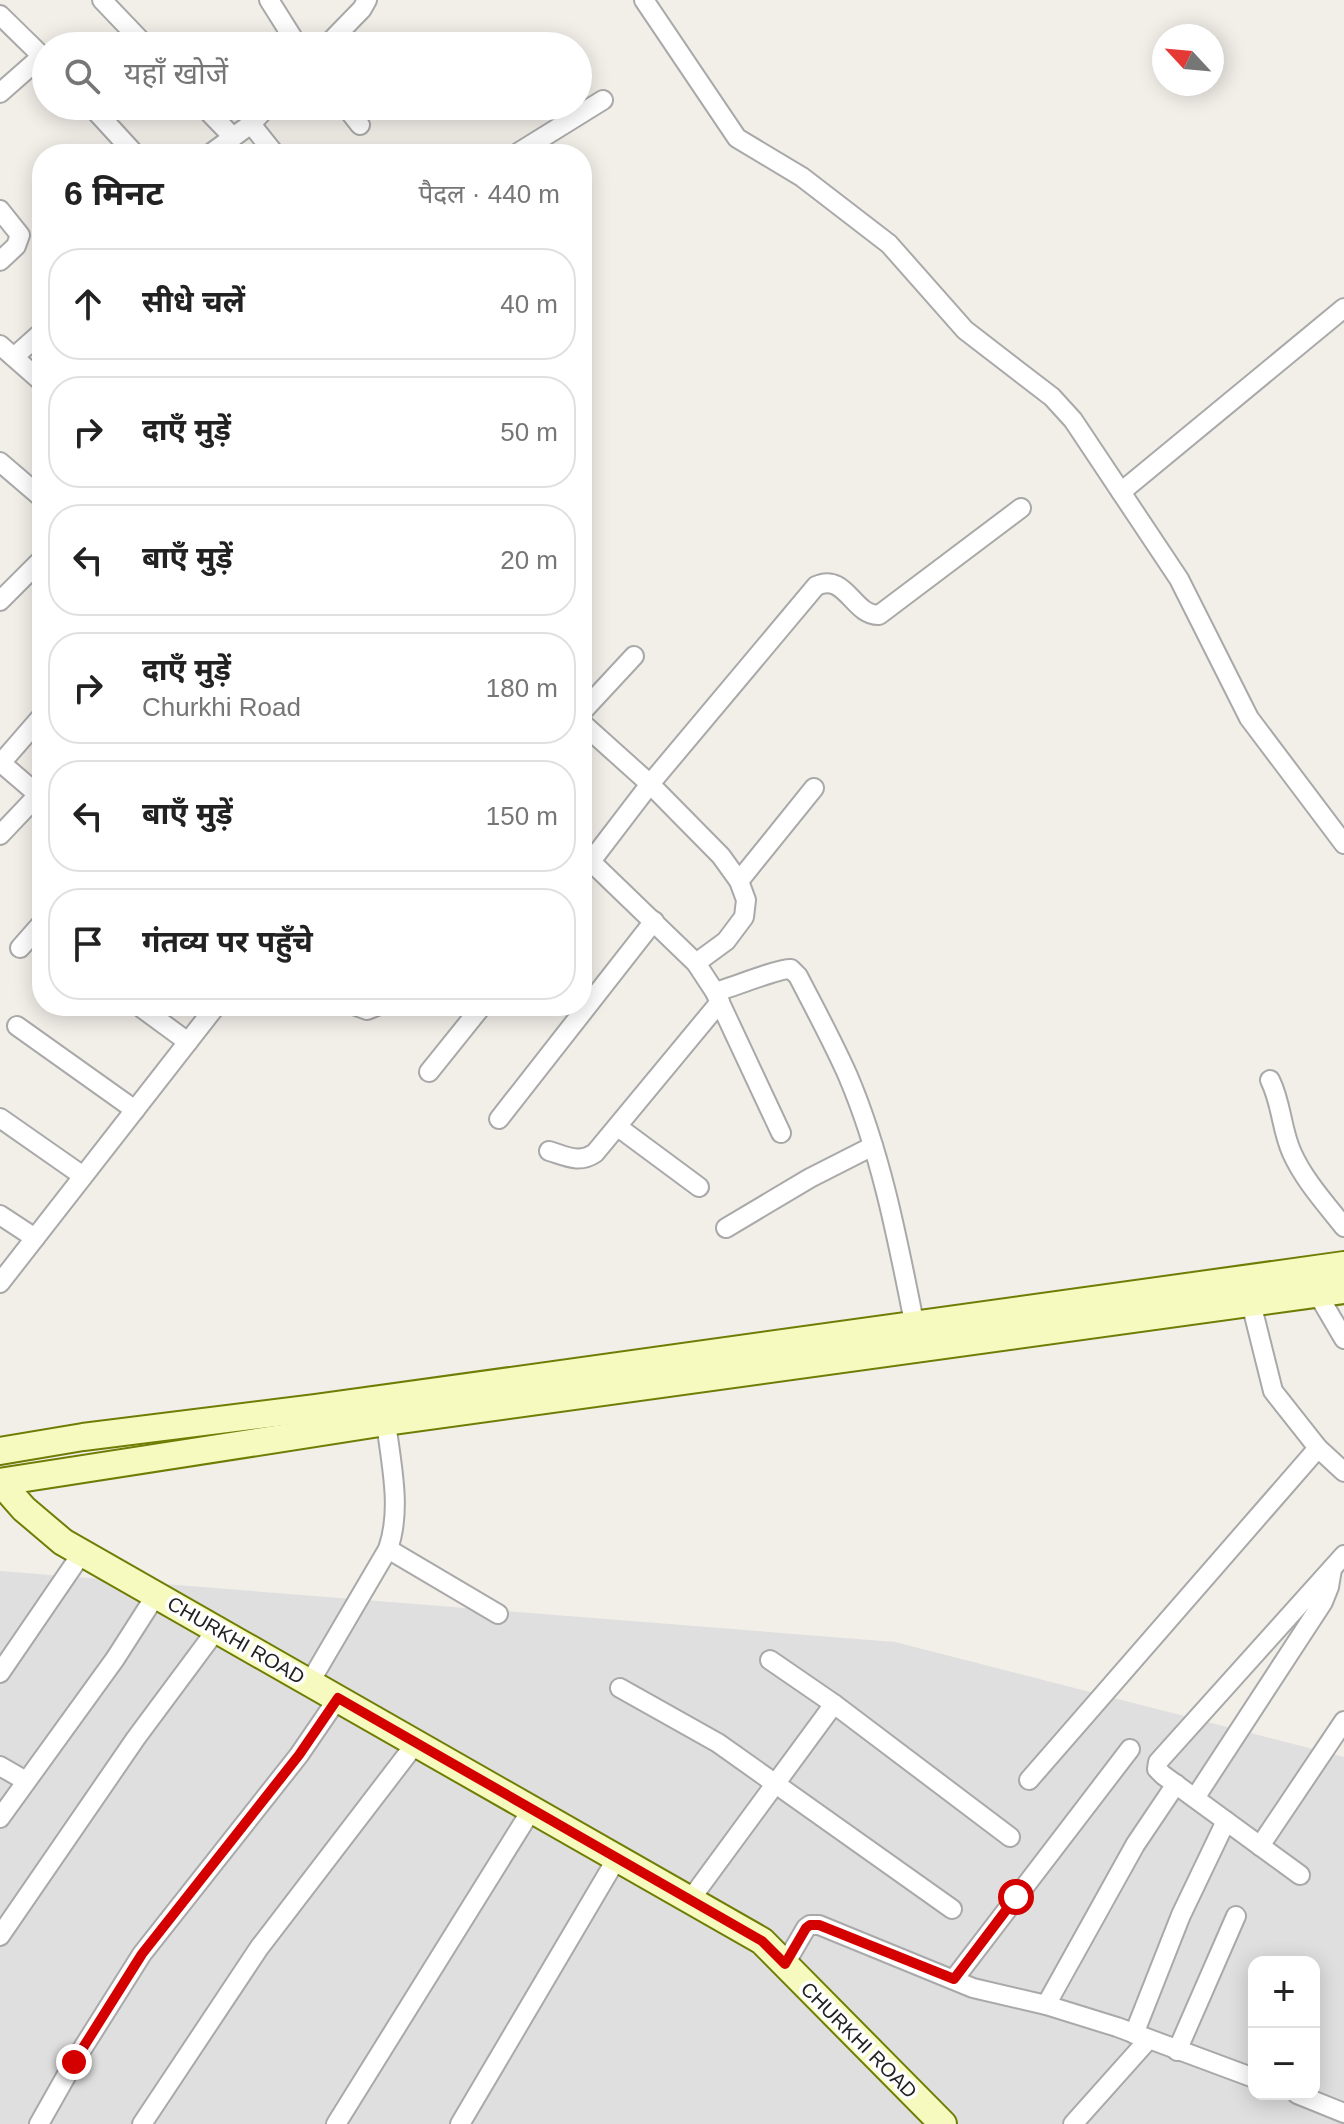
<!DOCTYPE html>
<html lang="hi">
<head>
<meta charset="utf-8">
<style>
	:root { --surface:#fff; --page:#f2f2f2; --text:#222; --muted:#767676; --line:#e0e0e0 }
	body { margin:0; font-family:Helvetica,"Noto Sans Devanagari",sans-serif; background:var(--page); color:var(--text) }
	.controls { position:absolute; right:24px; bottom:24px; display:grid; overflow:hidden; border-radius:16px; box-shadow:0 4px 20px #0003 }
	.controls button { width:72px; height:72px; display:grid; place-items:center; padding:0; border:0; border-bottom:2px solid var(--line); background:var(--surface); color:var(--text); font:40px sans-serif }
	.compass { position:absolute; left:1152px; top:24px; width:72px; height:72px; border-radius:50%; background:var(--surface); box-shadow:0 4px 20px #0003; rotate:296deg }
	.stop { position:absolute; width:24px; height:24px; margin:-18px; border:6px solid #d40000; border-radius:50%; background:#fff }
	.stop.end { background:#d40000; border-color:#fff; box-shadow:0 2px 8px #0008 }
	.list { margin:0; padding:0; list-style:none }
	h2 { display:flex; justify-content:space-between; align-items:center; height:104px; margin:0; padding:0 32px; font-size:34px }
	h2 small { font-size:26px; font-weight:400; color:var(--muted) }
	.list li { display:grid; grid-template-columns:52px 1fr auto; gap:24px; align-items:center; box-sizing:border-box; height:112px; margin:0 16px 16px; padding:0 16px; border:2px solid var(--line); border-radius:32px }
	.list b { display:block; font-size:30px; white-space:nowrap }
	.list p { margin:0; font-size:26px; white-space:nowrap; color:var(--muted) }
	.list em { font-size:26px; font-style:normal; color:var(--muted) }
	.icon { flex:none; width:44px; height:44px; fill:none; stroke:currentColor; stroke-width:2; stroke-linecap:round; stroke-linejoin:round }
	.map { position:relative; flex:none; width:1344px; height:2124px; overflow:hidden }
	.search { position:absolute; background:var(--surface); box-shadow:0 4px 20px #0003; left:32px; top:32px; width:560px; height:88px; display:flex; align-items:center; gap:20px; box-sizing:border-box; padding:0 28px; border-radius:44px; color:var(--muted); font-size:30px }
	.panel { position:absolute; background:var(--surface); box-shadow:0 4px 20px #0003; left:32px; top:144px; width:560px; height:872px; border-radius:32px }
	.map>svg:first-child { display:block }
	.residential { fill:#e0dfdf; fill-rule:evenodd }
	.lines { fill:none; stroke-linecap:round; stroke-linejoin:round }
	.street-casing { stroke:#a9a9a9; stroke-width:22 }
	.secondary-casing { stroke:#707d05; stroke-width:30 }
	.street { stroke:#fff; stroke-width:18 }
	.secondary { stroke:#f7fabf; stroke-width:26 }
	.route { stroke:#d40000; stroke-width:10 }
	.labels { text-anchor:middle; stroke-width:7; stroke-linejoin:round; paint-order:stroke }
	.street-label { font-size:20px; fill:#222; stroke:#fff }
</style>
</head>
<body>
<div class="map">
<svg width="1344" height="2124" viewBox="0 0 1344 2124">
	<rect width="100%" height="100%" fill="#f2efe9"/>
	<path class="residential" d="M 0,1571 L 895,1642 L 1344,1757 L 1344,2124 L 0,2124 ZM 1254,1962 L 1314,1962 L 1314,2094 L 1254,2094 Z"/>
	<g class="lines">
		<defs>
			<g id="street">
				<path d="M 102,0 L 146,46"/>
				<path d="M 269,0 L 298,46"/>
				<path d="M 644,0 L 737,138 L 802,177 L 889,244 L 965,330 L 1052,397 L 1073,420 L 1179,579 L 1249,718 L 1344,844"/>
				<path d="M 0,15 L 46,60"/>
				<path d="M 326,46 L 362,9 L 367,0"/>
				<path d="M 0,93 L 42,56"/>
				<path d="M 91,106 L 135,154"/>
				<path d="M 203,106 L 233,137"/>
				<path d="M 345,106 L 360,125"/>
				<path d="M 251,124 L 275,154"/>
				<path d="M 210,154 L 251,124 L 268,106"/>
				<path d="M 516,154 L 603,100"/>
				<path d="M 0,210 L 20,235 L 16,246 L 0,261"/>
				<path d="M 0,345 L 42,382"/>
				<path d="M 14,357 L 42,332"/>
				<path d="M 0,462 L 42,498"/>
				<path d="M 1121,492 L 1344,308"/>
				<path d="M 0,601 L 42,559"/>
				<path d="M 582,712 L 634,656"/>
				<path d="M 582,723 L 650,784 L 721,856 L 739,881 L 746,900 L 744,917 L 726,941 L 696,963"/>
				<path d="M 0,762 L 42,798"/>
				<path d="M 1,763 L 42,716"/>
				<path d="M 0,835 L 38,795"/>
				<path d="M 582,853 L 696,963 L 715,992 L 781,1133"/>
				<path d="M 582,873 L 650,784 L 816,586 C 846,572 853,616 879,615 L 1021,508"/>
				<path d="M 739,881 L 814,788"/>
				<path d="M 20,948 L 42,923"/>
				<path d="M 715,992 C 731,988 779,968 791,969 L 798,976 C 815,1009 833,1042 848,1076 C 882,1156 898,1242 915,1327"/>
				<path d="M 139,1006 L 188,1042"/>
				<path d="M 356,1006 L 367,1010 L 377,1006"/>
				<path d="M 17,1026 L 135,1110"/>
				<path d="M 429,1072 L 482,1006"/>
				<path d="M 1270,1080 C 1282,1104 1281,1129 1292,1153 C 1304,1180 1326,1204 1344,1227"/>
				<path d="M 0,1118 L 83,1176"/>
				<path d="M 499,1119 L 654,921"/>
				<path d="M 618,1127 L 699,1187"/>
				<path d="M 549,1151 C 566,1156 579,1164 595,1153 L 720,1002"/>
				<path d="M 0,1215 L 35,1238"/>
				<path d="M 726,1228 L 810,1178 L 873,1146"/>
				<path d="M 0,1283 L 216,1006"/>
				<path d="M 1317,1293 L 1344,1339"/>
				<path d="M 1251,1303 L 1273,1391 L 1318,1448 L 1344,1472"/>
				<path d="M 388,1549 L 498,1614"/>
				<path d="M 770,1660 L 834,1704 L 1010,1837"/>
				<path d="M 0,1673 L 82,1553"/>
				<path d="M 310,1682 L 388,1549 C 402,1509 391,1464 386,1422"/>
				<path d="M 620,1688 L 718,1743 L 952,1909"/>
				<path d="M 0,1766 L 26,1781"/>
				<path d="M 1029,1780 L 1318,1448"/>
				<path d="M 1195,1798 L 1323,1602 L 1329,1587 L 1332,1569"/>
				<path d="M 0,1818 L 115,1659 L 156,1595"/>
				<path d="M 1260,1846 L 1344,1721"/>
				<path d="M 1300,1875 L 1163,1775 L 1157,1769 L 1158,1762 L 1344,1555"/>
				<path d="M 690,1900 L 834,1704"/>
				<path d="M 0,1936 L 136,1738 L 217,1629"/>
				<path d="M 785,1964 L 806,1928 L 810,1925 L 819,1925 L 973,1988 L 1046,2005 L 1117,2027 L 1254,2078"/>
				<path d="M 954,1979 L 1130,1749"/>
				<path d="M 1046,2005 L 1135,1845 L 1176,1784"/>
				<path d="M 1134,2034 L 1181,1915 L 1226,1821"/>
				<path d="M 1177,2051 L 1236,1916"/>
				<path d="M 1297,2094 L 1344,2113"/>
				<path d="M 39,2124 L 74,2062 L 142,1954 L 299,1755 L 338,1698"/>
				<path d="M 142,2124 L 259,1948 L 416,1743"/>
				<path d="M 336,2124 L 532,1809"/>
				<path d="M 460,2124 L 617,1858"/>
				<path d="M 1073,2124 L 1148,2040"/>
			</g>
			<g id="secondary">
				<path d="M 0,1451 L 83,1437 L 316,1408 L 1344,1265"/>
				<path d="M 0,1482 L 386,1422 L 1344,1290"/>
				<path d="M 0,1482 L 24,1509 L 63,1542 L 762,1941 L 943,2124"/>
			</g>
		</defs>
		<use href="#street" class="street-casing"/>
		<use href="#secondary" class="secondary-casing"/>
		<use href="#street" class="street"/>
		<use href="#secondary" class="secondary"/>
	</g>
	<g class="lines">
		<path class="route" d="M 74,2062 L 142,1954 L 299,1755 L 338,1698 L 762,1941 L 785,1964 L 806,1928 L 810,1925 L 819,1925 L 954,1979 L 1016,1897"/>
	</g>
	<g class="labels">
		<g class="street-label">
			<text transform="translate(236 1640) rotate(30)" y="7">CHURKHI ROAD</text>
			<text transform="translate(859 2040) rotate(45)" y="7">CHURKHI ROAD</text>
		</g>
	</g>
</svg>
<div class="controls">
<button>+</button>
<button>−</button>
</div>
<svg class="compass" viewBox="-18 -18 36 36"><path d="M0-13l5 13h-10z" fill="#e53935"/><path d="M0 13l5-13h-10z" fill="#767676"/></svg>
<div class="stop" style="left:1016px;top:1897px"></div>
<div class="stop end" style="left:74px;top:2062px"></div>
<div class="search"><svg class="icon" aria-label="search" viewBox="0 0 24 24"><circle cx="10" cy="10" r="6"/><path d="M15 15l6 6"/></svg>यहाँ खोजें</div>
<section class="panel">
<h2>6 मिनट<small>पैदल · 440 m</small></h2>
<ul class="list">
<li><svg class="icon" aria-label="ahead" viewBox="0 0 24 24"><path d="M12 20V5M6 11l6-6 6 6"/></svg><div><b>सीधे चलें</b></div><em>40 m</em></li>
<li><svg class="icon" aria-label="right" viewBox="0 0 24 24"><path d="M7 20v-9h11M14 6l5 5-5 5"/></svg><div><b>दाएँ मुड़ें</b></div><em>50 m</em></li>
<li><svg class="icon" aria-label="left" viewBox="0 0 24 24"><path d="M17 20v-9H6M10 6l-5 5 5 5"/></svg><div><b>बाएँ मुड़ें</b></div><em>20 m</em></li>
<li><svg class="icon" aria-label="right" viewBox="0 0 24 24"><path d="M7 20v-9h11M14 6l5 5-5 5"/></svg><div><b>दाएँ मुड़ें</b><p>Churkhi Road</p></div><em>180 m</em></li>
<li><svg class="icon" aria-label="left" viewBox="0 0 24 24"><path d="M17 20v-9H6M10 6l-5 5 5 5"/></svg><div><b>बाएँ मुड़ें</b></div><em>150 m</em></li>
<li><svg class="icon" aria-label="arrive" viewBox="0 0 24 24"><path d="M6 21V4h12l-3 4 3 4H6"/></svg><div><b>गंतव्य पर पहुँचे</b></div></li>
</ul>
</section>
</div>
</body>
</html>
